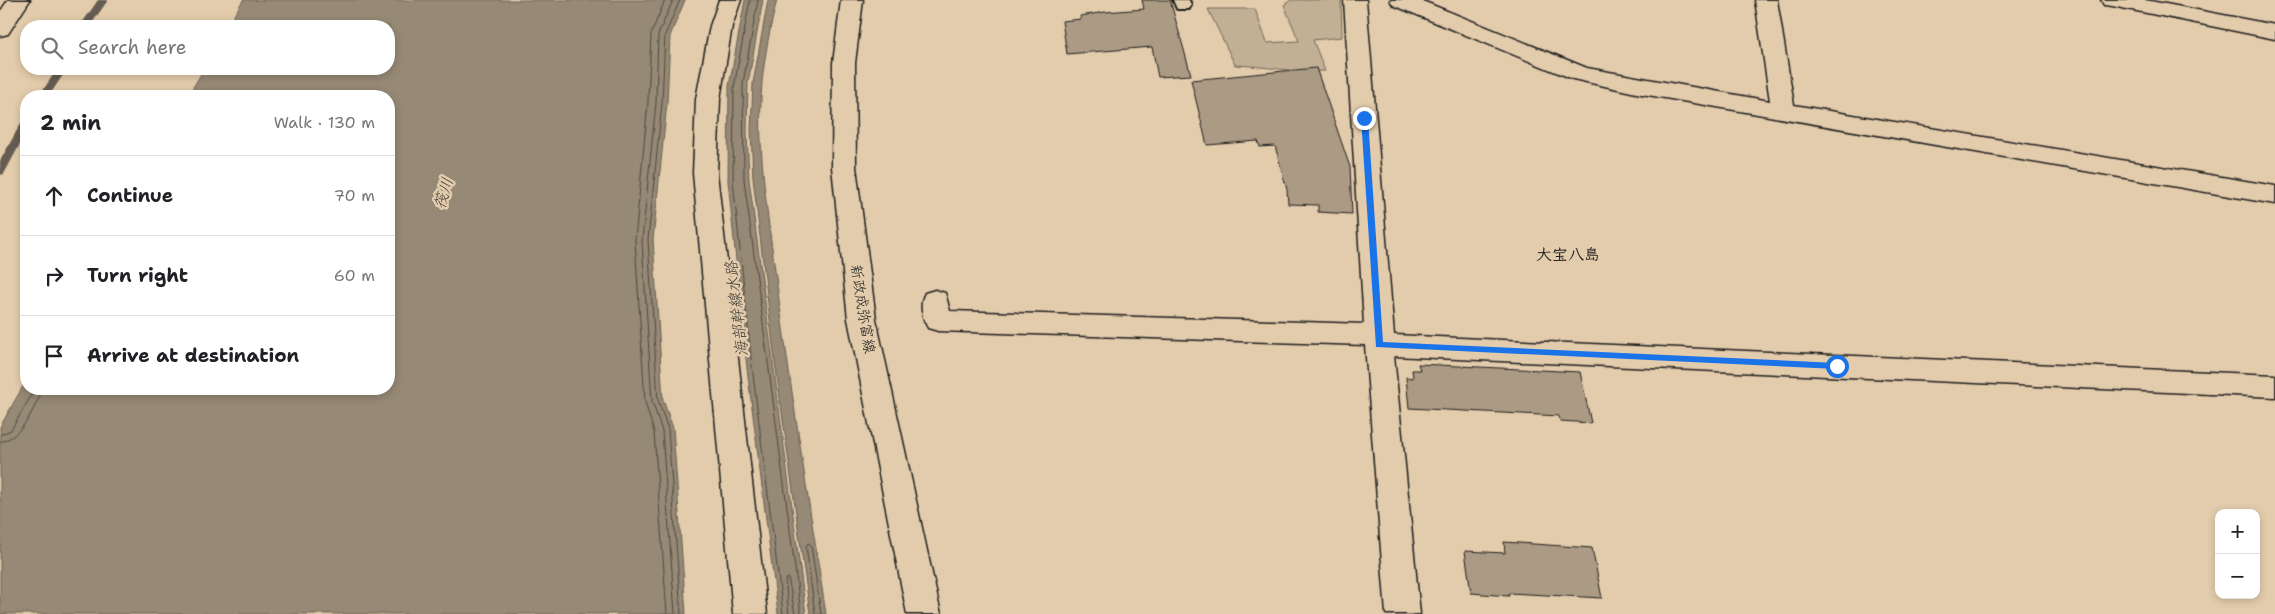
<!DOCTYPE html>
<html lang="en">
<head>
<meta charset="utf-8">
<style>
	:root { --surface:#fff; --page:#f2f2f2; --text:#202124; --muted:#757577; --line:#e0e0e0 }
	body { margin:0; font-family:"Shantell Sans","Klee One",sans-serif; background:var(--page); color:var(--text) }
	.controls { position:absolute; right:15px; bottom:15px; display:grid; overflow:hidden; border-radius:10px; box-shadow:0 2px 8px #0003 }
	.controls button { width:45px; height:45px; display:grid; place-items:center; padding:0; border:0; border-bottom:1px solid var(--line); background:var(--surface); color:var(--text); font:25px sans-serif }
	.stop { position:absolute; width:15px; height:15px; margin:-11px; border:4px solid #1a73e8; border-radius:50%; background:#fff }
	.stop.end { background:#1a73e8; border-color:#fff; box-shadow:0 1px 5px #0008 }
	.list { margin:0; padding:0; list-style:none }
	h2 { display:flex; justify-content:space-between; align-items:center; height:65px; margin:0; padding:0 20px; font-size:21px }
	h2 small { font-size:16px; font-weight:400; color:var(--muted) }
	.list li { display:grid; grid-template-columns:32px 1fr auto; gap:15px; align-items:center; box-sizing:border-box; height:80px; padding:0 20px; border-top:1px solid var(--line) }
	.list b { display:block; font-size:19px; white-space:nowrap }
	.list em { font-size:16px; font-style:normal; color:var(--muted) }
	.icon { flex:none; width:28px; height:28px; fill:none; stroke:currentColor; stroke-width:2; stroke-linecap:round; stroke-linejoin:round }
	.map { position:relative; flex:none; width:2275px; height:614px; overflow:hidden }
	.search { position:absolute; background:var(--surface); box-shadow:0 2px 8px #0003; left:20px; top:20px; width:375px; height:55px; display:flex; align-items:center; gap:12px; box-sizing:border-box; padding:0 18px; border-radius:20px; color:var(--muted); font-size:19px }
	.panel { position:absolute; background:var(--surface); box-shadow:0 2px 8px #0003; left:20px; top:90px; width:375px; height:305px; border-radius:20px }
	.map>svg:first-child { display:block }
	.green { fill:#c2b094; stroke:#6f6658 }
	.water { fill:#968975; stroke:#655d51 }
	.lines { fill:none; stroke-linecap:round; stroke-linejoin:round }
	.shore { stroke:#4d4840; stroke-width:1 }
	.stream { fill:#655d51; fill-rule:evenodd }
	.building { fill:#ac9b84; stroke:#1c1c1c }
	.service-casing { stroke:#1c1c1c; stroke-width:4 }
	.minor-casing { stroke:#1c1c1c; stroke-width:3 }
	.secondary-casing { stroke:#1c1c1c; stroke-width:3 }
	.service { fill:#e3ccac; fill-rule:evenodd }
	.minor { fill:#e3ccac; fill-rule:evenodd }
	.secondary { fill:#e3ccac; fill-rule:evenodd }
	.route { fill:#1a73e8 }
	.labels { text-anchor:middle; stroke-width:5; stroke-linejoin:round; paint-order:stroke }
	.street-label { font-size:15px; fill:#1c1c1c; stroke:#e3ccac }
	.water-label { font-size:16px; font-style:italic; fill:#413d37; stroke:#e3ccac }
	.neighbourhood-label { font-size:16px; font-weight:bold; fill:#1c1c1c; stroke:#e3ccac }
</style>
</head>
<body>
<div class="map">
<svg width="2275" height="614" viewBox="0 0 2275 614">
	<rect width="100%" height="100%" fill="#e3ccac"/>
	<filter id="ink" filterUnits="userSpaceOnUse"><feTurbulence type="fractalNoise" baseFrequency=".02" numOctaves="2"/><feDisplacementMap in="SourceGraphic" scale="10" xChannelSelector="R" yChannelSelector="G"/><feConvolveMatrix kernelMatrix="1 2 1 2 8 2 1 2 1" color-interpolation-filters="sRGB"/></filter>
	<g filter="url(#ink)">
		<path class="green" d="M 1291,0 L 1341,0 L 1342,37 L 1313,40 L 1325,71 C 1294,73 1265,66 1235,65 L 1208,9 L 1255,9 L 1267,43 L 1299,41 L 1284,5 Z"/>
		<g class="water">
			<path d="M 243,0 L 685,0 L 670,36 L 667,103 L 653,240 L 663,400 L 673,428 L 686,614 L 0,614 L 0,427 L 26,381 L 26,389 L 389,389 L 389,96 L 188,96 L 204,69 L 389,69 L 389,26 L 228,26 Z"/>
			<path d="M 745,0 L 763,0 L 748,83 L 747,132 L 749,179 L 806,614 L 778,614 L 747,368 L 728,181 L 729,86 Z"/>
			<path d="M 768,0 L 777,0 C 770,27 765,54 762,82 C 756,155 770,228 779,300 C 793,405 810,509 826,614 L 810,614 L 775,362 L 753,178 L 751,130 L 753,83 Z"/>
		</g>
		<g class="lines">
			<g class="shore">
				<path d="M 665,0 L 651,34 L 648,102 L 635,240 L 645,402 L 654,432 L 667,614"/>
				<path d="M 673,0 L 658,35 L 656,103 L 642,240 L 652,401 L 662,431 L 675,614"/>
				<path d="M 680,0 L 665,35 L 662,103 L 648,240 L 658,400 L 668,429 L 681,614"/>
				<path d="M 750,0 L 734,87 L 733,181 L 752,367 L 783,614"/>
				<path d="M 758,0 L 743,83 L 744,179 L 801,614"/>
				<path d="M 0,435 L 11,430 L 35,389"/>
				<path d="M 0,442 C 24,436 33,409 43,389"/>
				<path d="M 789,614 L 785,580 L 788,578 L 795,614"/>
				<path d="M 815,614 L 806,546 L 808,543 L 811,545 L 821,614"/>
			</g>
			<g class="stream">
				<path d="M 98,0 L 108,0 L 90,26 L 80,26 Z"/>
				<path d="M 57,69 L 67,69 L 49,96 L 39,96 Z"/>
				<path d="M 26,120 L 26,133 L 4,174 L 0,175 L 0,161 L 21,123 Z"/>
			</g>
		</g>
		<g class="building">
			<path d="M 1142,0 L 1170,0 L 1191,75 L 1158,77 L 1152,47 L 1067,54 L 1062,21 L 1081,19 L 1080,16 L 1105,12 L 1144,9 Z"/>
			<path d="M 1316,68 L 1350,167 L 1352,214 L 1318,212 L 1318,205 L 1288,204 L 1287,190 L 1275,146 L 1260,147 L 1258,141 L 1207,145 L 1191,80 Z"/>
			<path d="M 1418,364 L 1580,372 L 1591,423 L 1560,421 L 1559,416 L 1409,408 L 1406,377 L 1413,378 L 1412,370 L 1420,370 Z"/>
			<path d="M 1504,542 L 1592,548 L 1602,598 L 1509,593 L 1509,596 L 1471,593 L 1465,551 L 1505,553 Z"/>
		</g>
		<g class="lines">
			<defs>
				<path id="service" d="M 1173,0 L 1189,0 L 1191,5 L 1189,9 L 1177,9 Z"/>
				<g id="minor">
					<path d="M 8,0 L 30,0 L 8,34 L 0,36 L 0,12 Z"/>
					<path d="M 719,0 L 741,0 L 732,26 L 720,99 L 717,173 L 767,614 L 733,614 L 693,173 L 696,99 L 710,26 Z"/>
					<path d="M 1344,0 L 1366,0 L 1394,335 L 2275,375 L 2275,397 L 1394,356 L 1420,614 L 1386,614 L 1365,345 L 938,331 L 928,328 C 922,318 919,304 925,293 L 935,290 L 945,293 L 950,311 L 1364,324 Z"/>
					<path d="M 1390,0 L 1420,0 L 1587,68 L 1770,101 L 1755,0 L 1777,0 L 1794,105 L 2275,186 L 2275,204 L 1636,93 L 1573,79 L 1393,5 Z"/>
					<path d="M 2101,0 L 2145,0 L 2275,25 L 2275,39 L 2112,6 L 2104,5 Z"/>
				</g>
				<path id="secondary" d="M 841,0 L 863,0 L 855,63 L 856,167 L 876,319 L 941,614 L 907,614 L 848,319 L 832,167 L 833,63 Z"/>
			</defs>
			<use href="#service" class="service-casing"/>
			<use href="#minor" class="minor-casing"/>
			<use href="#secondary" class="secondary-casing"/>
			<use href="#service" class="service"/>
			<use href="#minor" class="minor"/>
			<use href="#secondary" class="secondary"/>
		</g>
	</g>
	<path class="route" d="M 1364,116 L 1368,118 L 1383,342 L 1837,363 L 1841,366 L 1837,369 L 1376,347 L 1361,118 Z"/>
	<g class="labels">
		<g class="street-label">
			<text transform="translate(863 309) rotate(81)" y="5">新政成弥富線</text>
		</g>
		<g class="water-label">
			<text transform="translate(443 193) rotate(-74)" y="6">筏川</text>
			<text transform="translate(736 309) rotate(-97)" y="6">海部幹線水路</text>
		</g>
		<g class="neighbourhood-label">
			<text x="1568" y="260">大宝八島</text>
		</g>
	</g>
</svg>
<div class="controls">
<button>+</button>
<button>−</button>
</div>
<div class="stop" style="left:1837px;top:366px"></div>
<div class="stop end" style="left:1364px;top:118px"></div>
<div class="search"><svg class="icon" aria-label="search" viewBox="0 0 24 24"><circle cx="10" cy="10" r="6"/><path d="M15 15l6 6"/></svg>Search here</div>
<section class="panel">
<h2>2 min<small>Walk · 130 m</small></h2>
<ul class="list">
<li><svg class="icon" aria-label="ahead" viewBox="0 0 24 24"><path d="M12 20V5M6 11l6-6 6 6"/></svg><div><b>Continue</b></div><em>70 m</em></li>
<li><svg class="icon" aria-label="right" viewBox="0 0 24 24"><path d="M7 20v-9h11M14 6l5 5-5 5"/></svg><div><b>Turn right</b></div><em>60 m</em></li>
<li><svg class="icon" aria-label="arrive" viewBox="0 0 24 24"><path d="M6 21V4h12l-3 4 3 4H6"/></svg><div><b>Arrive at destination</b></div></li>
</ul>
</section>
</div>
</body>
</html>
